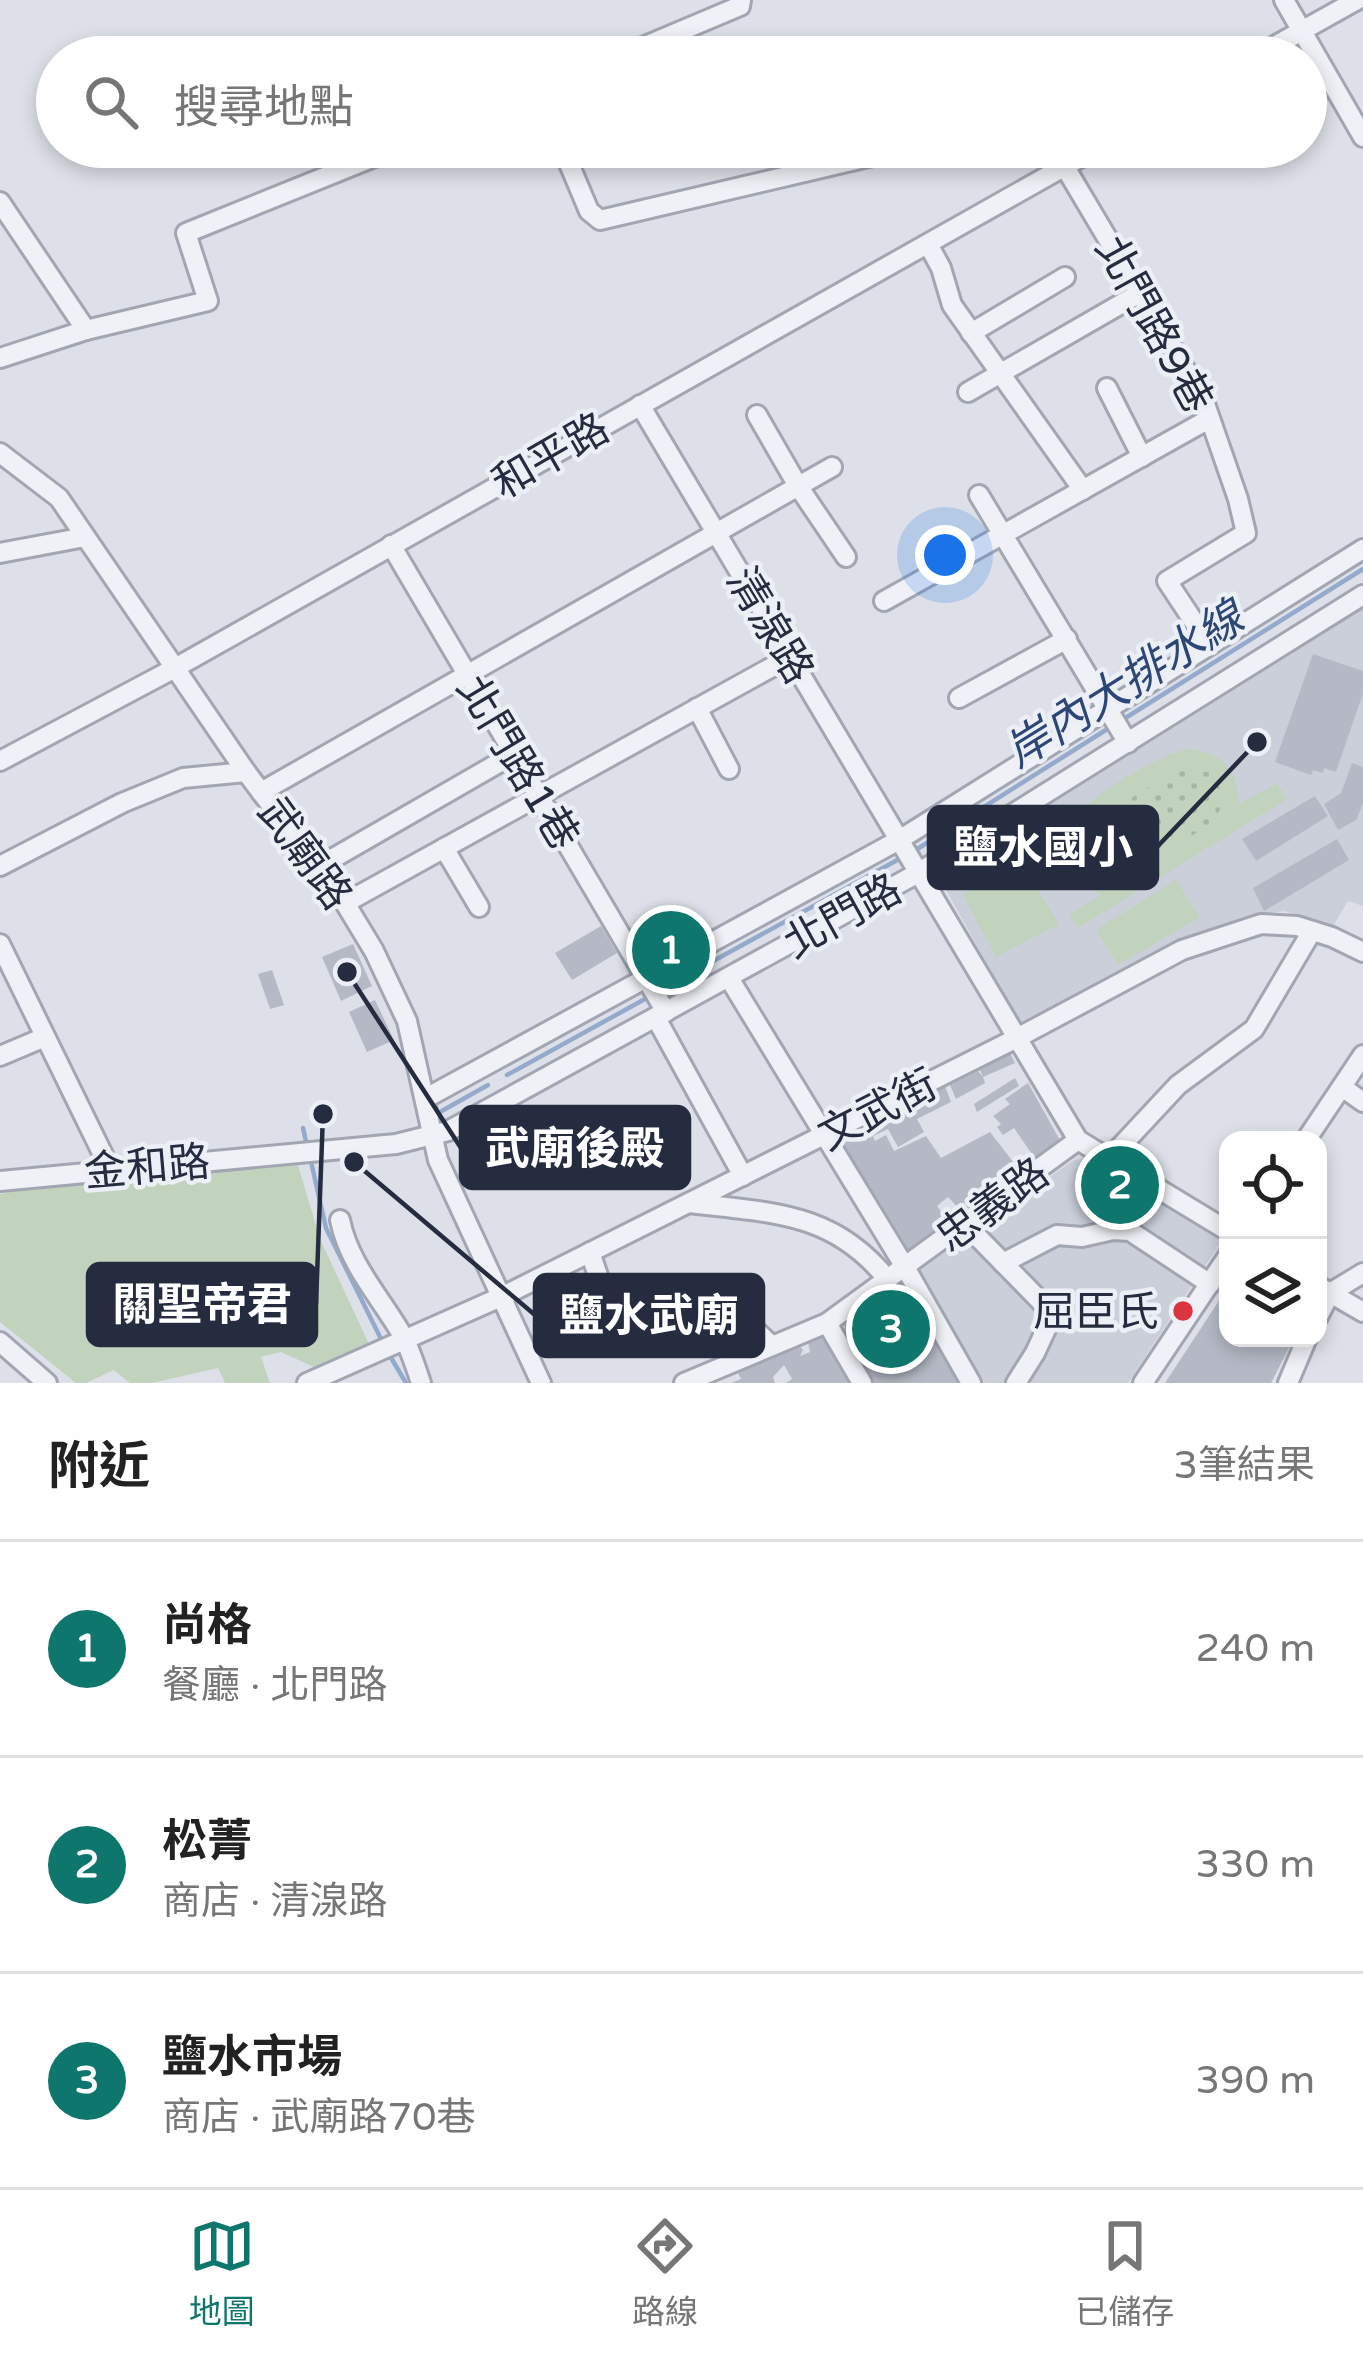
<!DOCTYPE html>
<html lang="zh-TW">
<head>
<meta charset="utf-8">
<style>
	:root { --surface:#fff; --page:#f2f2f2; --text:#222; --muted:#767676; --line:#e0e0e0; --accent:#0f766e }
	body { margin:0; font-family:"Varela Round","Noto Sans TC",sans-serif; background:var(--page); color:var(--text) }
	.controls { position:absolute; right:36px; bottom:36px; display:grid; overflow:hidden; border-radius:24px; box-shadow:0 6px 18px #0003 }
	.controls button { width:108px; height:108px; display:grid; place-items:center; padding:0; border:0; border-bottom:3px solid var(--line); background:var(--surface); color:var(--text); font:60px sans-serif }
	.you { position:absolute; left:945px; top:555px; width:42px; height:42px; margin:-30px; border:9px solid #fff; border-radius:50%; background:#1a73e8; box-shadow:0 0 0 18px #1a73e833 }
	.badge { display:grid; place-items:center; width:78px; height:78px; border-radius:50%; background:var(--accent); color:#fff; font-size:39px; font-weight:700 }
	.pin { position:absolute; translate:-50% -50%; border:6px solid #fff; box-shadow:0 3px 12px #0006 }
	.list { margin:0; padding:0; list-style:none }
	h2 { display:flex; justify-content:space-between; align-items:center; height:156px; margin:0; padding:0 48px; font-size:51px }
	h2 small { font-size:39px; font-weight:400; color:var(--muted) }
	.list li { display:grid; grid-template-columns:78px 1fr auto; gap:36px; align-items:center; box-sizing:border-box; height:216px; padding:0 48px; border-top:3px solid var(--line) }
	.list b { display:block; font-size:45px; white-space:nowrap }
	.list p { margin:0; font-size:39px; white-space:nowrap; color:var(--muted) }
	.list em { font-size:39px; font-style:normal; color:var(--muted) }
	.icon { flex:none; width:66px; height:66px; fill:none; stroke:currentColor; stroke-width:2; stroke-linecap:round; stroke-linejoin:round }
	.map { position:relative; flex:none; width:1363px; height:1383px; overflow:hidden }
	.search { position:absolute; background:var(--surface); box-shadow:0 6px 18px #0003; left:36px; right:36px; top:36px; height:132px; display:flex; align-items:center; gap:30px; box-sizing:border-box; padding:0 42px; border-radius:66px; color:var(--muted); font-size:45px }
	.sheet { height:804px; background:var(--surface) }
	nav { display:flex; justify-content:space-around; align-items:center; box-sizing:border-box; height:168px; border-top:3px solid var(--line); background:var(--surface); font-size:33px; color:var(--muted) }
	nav a { display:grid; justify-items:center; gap:6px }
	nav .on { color:var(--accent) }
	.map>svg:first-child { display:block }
	.built { fill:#cbcfda }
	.grass { fill:url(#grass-dots) }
	.green { fill:#c1d3bd; fill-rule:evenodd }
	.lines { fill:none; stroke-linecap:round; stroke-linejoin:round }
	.stream { stroke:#94aacc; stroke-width:4.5 }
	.building { fill:#b4b9c5 }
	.minor-casing { stroke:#a2a6b2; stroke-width:24 }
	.minor { stroke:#f0f1f6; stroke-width:18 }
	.poi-dot { fill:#da353f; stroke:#eceff6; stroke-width:4.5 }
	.labels { text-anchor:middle; stroke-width:9; stroke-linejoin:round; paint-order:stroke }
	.street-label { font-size:42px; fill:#252c40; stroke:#eceff6 }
	.poi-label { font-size:42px; fill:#252c40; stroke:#eceff6; text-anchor:end }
	.water-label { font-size:45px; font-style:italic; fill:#2c4677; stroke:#eceff6 }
	.leader { fill:none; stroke:#252c40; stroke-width:4.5 }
	.callout-dot { fill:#252c40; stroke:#eceff6; stroke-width:4.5 }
	.callout { fill:#252c40; stroke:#252c40; stroke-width:4.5 }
	.callout-label { font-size:45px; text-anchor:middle; font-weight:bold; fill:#fff }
</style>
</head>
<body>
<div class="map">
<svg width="1363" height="1383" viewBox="0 0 1363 1383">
	<defs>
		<pattern id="grass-dots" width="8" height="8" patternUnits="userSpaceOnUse" patternTransform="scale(3)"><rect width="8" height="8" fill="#c1d3bd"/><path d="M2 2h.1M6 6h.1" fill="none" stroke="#a6b5a4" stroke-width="1.8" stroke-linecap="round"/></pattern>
	</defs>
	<rect width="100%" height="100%" fill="#dde0e8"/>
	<g class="built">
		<path d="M 1363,609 L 1363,906 L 1348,901 L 1333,926 L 1284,911 L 1242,917 L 1176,943 L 1019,1023 L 938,875 Z"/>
		<path d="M 1089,1157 L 1222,1240 L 1128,1383 L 976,1383 L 912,1271 L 1074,1160 Z"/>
	</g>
	<path class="grass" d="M 1188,766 L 1211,773 L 1218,781 L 1223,801 L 1216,820 L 1127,878 C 1093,887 1070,857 1087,827 L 1177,768 Z"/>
	<g class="green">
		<path d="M 1188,749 C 1222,752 1238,770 1239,804 L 1277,783 L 1287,799 L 1078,928 L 1069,915 L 1101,895 C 1085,889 1073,881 1067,864 C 1063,851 1062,839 1068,827 C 1082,799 1158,755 1188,749 ZM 1188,766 L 1211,773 L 1218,781 L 1223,801 L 1216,820 L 1127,878 L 1116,881 L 1092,873 C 1079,858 1077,845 1087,827 L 1177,768 Z"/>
		<path d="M 1012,847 L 1059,924 L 996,957 L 963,895 L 992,877 L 982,862 Z"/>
		<path d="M 1176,880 L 1200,917 L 1118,965 L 1096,930 Z"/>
		<path d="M 298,1165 L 320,1239 L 369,1344 L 316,1368 L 281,1352 L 261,1357 L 270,1383 L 225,1383 L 218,1368 L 152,1383 L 130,1383 L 114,1370 L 86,1383 L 76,1383 L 0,1322 L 0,1194 L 32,1186 Z"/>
	</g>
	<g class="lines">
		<g class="stream">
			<path d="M 1119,722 L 1363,569"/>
			<path d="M 911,853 L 1109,728"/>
			<path d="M 664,988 L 901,858"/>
			<path d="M 507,1075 L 645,999"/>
			<path d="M 440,1112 L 488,1085"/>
			<path d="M 303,1128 L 307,1146"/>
			<path d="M 310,1157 L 326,1228 L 382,1341"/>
			<path d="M 387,1351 L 406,1383"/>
		</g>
	</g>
	<g class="building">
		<path d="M 1313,654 L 1363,671 L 1363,693 L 1336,772 L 1324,768 L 1323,773 L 1313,770 L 1311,775 L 1275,762 Z"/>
		<path d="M 1352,763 L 1363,767 L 1363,804 L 1356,820 L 1338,830 L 1324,804 L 1341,793 Z"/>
		<path d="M 1315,796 L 1328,816 L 1256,861 L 1242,839 Z"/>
		<path d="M 1337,839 L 1349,860 L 1264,911 L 1253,888 Z"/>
		<path d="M 601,926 L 617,953 L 572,980 L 555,953 Z"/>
		<path d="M 353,944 L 372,986 L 341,1001 L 322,957 Z"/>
		<path d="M 272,970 L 284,1005 L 270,1009 L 258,974 Z"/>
		<path d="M 375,1000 L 394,1040 L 367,1052 L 349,1012 Z"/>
		<path d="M 1009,1051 L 1015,1063 L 983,1077 L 985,1083 L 956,1099 L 950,1085 L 978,1071 L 983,1077 L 979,1068 Z"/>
		<path d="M 1015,1078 L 1019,1086 L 977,1112 L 974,1104 Z"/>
		<path d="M 1028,1083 L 1061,1142 L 1036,1160 L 1014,1128 L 1003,1135 L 997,1127 L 1001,1124 L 993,1116 L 1010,1104 L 1005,1099 Z"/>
		<path d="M 945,1086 L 951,1102 L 917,1119 L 924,1132 L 898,1147 L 888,1129 L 873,1136 L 875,1141 L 886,1135 L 894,1151 L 926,1136 L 941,1158 L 990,1132 L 1021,1172 L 963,1213 L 948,1197 L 937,1206 L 946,1218 L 942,1220 L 945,1226 L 908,1252 L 903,1251 L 837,1139 Z"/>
		<path d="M 906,1275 L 967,1383 L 872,1383 L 844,1333 L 845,1324 L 853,1318 L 850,1314 Z"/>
		<path d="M 1228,1287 L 1228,1338 L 1294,1338 L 1271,1383 L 1165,1383 Z"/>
		<path d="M 824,1334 L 854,1383 L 786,1383 L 792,1379 L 784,1365 L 773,1377 L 775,1383 L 731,1383 L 741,1379 L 738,1373 L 799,1345 L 803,1350 L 800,1356 L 810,1352 L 808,1342 Z"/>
	</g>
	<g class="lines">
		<defs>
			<g id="minor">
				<path d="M 1284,0 L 1363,137"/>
				<path d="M 619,57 L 740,6 L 741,0"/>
				<path d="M 1255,57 L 1357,0"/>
				<path d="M 562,147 L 589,211 L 600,220 L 911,147"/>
				<path d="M 1065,167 L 1204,401 L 1238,499 L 1246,533 L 1167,581 L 1208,643"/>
				<path d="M 0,202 L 86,330"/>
				<path d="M 928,244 L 941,268 L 952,305 L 1083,490"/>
				<path d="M 971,333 L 1065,277"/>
				<path d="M 0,358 L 86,330 L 208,301 L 186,233 L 399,147"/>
				<path d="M 1107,388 L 1142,457"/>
				<path d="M 968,392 L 1140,293"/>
				<path d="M 640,405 L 1078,1140 L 1228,1231"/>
				<path d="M 757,415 L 798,486 L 846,557"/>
				<path d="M 0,453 L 59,498 L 246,772 L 345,903 L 374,951 L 407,1021 L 438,1160 L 541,1383"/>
				<path d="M 979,495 L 1128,743"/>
				<path d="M 391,545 L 666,1012"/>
				<path d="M 0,553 L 85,537"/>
				<path d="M 884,601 L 1209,419"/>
				<path d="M 959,698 L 1067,639"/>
				<path d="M 697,708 L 729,769"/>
				<path d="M 0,761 L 175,668 L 1099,147"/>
				<path d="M 261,792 L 832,467"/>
				<path d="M 444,848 L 479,907"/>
				<path d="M 0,866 L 122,803 L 183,778 L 246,772"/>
				<path d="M 318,867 L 514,754"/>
				<path d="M 345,903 L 790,657"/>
				<path d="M 0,944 L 110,1169"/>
				<path d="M 729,978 L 905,1267 L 971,1383"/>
				<path d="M 656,1018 L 743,1176"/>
				<path d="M 0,1056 L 45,1037"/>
				<path d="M 1342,1087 L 1363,1102"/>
				<path d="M 426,1098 L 899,840 L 1363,549"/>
				<path d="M 1306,1140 L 1363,1055"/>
				<path d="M 1109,1159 L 1178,1085 L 1254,1029 L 1312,931"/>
				<path d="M 0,1181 L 396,1144 L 448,1131 L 918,873 L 1363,595"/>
				<path d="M 690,1203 C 771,1213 833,1211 888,1280"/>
				<path d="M 340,1220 C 349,1265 382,1299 404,1338 C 411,1352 416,1368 421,1383"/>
				<path d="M 965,1224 L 1053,1314 L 1035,1353 L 1016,1383"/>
				<path d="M 590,1252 L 617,1332 L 628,1345 L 674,1335 L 712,1341 L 751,1326 L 772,1346"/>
				<path d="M 1003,1263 L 1057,1235 L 1082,1237 L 1113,1230 L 1130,1231 L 1210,1284"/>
				<path d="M 1318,1286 L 1363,1312"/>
				<path d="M 1318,1317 L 1330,1293 L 1363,1273"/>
				<path d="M 827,1323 L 862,1383"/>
				<path d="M 0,1342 L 47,1383"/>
				<path d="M 307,1383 L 503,1296 L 1017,1038 L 1182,950 L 1261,924 L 1297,926 L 1332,937 L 1363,952"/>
				<path d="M 684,1383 L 827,1323 L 1078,1140"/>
				<path d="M 1143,1383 L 1228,1256"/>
				<path d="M 1288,1383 L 1307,1338"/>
			</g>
		</defs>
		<use href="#minor" class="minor-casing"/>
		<use href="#minor" class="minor"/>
	</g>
	<circle class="poi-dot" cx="1183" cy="1311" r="12"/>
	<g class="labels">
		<g class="street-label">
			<text transform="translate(1155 324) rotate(61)" y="15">北門路9巷</text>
			<text transform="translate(550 455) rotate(-30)" y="15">和平路</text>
			<text transform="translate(771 625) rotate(59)" y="15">清湶路</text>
			<text transform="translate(519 762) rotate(59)" y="15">北門路1巷</text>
			<text transform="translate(306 853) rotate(54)" y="15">武廟路</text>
			<text transform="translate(842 915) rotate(-29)" y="15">北門路</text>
			<text transform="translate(877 1109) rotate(-27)" y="15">文武街</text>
			<text transform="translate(147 1166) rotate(-5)" y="15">金和路</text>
			<text transform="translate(992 1204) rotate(-36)" y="15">忠義路</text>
		</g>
		<g class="poi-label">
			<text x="1159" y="1326">屈臣氏</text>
		</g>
		<g class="water-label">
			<text transform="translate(1124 684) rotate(-32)" y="16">岸內大排水線</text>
		</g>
	</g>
	<path class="leader" d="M1257 742L1157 847M347 972L461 1148M323 1114L316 1304M354 1162L535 1315"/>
	<g class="callout-dot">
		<circle cx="1257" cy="742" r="12"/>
		<circle cx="347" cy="972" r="12"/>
		<circle cx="323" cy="1114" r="12"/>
		<circle cx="354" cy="1162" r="12"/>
	</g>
	<g class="callout">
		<rect x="929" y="807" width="228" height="81" rx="12"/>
		<rect x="461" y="1107" width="228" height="81" rx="12"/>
		<rect x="88" y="1264" width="228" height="81" rx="12"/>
		<rect x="535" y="1275" width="228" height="81" rx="12"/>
	</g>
	<g class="callout-label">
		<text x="1043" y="863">鹽水國小</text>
		<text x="575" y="1164">武廟後殿</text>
		<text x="202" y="1320">關聖帝君</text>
		<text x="649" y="1331">鹽水武廟</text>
	</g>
</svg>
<div class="controls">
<button><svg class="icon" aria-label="locate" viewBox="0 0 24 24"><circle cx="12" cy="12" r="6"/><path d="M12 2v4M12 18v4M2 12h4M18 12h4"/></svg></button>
<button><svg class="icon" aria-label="layers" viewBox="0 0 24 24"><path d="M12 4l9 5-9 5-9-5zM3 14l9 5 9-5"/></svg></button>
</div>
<div class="you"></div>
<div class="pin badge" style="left:671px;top:950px">1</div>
<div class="pin badge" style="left:1120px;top:1185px">2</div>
<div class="pin badge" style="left:891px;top:1329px">3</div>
<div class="search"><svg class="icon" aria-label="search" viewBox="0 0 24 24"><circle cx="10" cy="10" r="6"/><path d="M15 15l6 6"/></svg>搜尋地點</div>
</div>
<section class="sheet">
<h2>附近<small>3筆結果</small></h2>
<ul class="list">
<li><span class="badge">1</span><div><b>尚格</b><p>餐廳 · 北門路</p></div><em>240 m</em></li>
<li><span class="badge">2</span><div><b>松菁</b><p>商店 · 清湶路</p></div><em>330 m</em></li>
<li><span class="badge">3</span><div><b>鹽水市場</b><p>商店 · 武廟路70巷</p></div><em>390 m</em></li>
</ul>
</section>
<nav>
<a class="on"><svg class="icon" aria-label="map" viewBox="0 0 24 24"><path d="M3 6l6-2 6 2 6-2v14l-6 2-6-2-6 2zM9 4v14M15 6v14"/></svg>地圖</a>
<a><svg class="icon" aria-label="directions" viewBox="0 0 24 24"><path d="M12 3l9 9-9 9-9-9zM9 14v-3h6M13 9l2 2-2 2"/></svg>路線</a>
<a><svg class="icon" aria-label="saved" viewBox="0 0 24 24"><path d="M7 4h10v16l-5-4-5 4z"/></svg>已儲存</a>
</nav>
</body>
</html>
